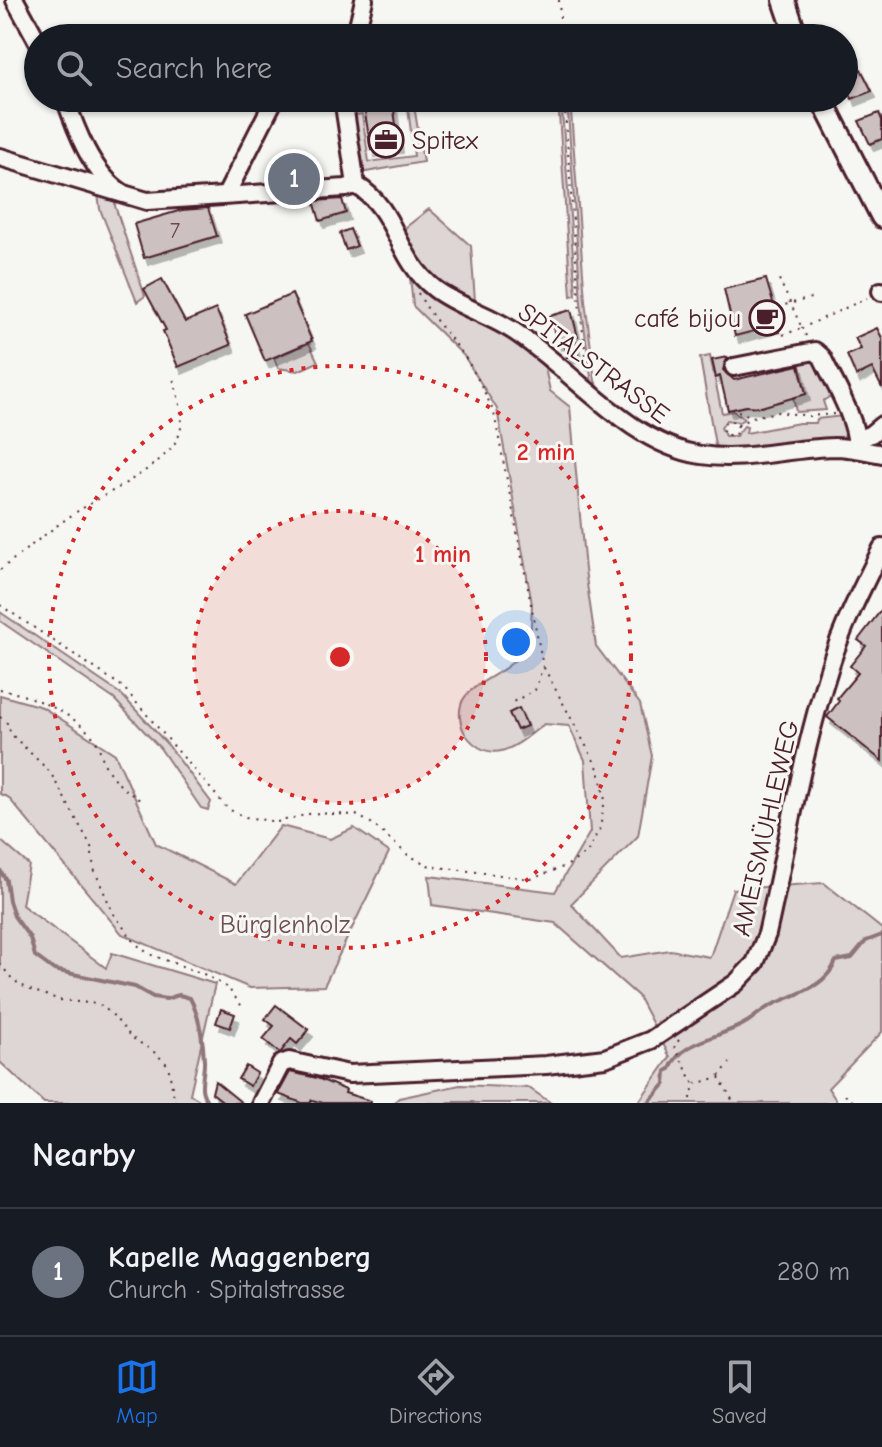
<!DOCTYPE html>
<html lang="en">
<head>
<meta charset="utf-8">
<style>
	:root { --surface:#171b24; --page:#242831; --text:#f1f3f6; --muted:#9ea1a6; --line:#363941; --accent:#1a73e8 }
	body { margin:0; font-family:"Comic Neue",sans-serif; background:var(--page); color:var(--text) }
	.you { position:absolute; left:516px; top:642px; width:28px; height:28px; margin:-20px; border:6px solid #fff; border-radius:50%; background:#1a73e8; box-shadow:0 0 0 12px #1a73e833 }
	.badge { display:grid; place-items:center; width:52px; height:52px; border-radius:50%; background:var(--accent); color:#fff; font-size:26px; font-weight:700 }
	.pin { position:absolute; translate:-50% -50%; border:4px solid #fff; box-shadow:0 2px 8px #0006 }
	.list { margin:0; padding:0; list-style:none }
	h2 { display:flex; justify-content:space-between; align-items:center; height:104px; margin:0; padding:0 32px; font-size:34px }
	h2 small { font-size:26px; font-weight:400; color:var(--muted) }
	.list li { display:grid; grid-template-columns:52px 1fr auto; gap:24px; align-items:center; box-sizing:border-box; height:128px; padding:0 32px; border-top:2px solid var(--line) }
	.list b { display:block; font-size:30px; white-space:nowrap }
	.list p { margin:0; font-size:26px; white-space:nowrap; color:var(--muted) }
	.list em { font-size:26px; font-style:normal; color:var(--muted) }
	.icon { flex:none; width:44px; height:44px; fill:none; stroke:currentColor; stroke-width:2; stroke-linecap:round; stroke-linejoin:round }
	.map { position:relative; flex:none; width:882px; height:1103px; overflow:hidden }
	.search { position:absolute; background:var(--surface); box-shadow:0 2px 6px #0004; left:24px; right:24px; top:24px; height:88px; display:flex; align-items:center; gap:20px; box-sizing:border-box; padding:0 28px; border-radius:44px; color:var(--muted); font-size:30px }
	.sheet { height:232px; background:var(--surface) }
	nav { display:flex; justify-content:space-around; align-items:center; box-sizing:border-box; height:112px; border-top:2px solid var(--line); background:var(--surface); font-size:22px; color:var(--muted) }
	nav a { display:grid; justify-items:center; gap:4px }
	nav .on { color:var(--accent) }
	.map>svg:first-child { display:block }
	.green { fill:#ddd6d5; stroke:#947a80; stroke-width:2 }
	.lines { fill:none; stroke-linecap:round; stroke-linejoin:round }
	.stream { stroke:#8e747a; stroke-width:4 }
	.building { fill:#ccc1c0; stroke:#4a1f2b; stroke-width:2; filter:url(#shadow) }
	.minor-casing { stroke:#4a1f2b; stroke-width:22 }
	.major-casing { stroke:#4a1f2b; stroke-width:26 }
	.path { stroke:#4a1f2b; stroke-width:2; stroke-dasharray:2 6; stroke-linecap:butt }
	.minor { stroke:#f6f6f2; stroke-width:16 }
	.major { stroke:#f6f6f2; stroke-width:20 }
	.ring { fill:none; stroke:#d62828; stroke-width:4; stroke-dasharray:4 8 }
	.labels { text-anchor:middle; stroke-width:6; stroke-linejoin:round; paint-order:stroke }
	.number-label { font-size:22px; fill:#6a4850 }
	.poi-label { font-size:26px; fill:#4a1f2b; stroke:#f6f6f2; text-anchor:start }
	.street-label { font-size:26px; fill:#4a1f2b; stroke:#f6f6f2 }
	.park-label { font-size:26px; fill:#6f4d56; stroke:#f6f6f2 }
	.centre { fill:#d62828; stroke:#f6f6f2; stroke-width:4 }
	.ring-label { font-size:24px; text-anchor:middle; font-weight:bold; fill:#d62828; stroke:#f6f6f2; stroke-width:6; stroke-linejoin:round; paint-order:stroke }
</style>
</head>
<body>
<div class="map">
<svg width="882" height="1103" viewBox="0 0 882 1103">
	<defs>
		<filter id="shadow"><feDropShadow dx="4" dy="7" stdDeviation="0" flood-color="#0004"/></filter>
	</defs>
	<rect width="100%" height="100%" fill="#f6f6f2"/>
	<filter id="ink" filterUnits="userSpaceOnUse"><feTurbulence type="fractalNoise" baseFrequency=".0125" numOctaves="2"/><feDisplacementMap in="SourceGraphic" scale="16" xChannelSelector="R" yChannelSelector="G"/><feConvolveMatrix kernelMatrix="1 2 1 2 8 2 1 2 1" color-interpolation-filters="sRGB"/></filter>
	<g filter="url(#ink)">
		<g class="green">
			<path d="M 558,98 L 561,98 L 576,295 L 571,296 Z"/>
			<path d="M 567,98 L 570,98 L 585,300 L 595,381 L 604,395 L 592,385 L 581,302 Z"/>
			<path d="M 413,99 L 423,162 L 360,173 L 349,108 L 355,107 L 356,115 L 362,114 L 369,162 L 414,156 L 407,100 Z"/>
			<path d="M 98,194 L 116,196 L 115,206 L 145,296 L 137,302 L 100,209 Z"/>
			<path d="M 429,209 L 471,246 L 476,315 L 523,343 L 545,368 L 550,391 L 570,407 L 585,570 L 596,646 L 640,704 L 652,756 L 638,836 L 571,904 L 621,958 L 670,950 L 710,957 L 733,889 L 824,883 L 882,929 L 882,1032 L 828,1088 L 838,1103 L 638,1103 L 670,1057 L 638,996 L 555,923 L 432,905 L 429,876 L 555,892 L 590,832 L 585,760 L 569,726 L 544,724 C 519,744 492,769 466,735 C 461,728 458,715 461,705 C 465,688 494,677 508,666 C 516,660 523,652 530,645 L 532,604 L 497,409 L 464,356 L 413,306 L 405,228 Z"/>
			<path d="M 309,343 L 318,362 L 298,371 L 278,368 L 274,358 Z"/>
			<path d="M 710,356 L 722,413 L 733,411 L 744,419 L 739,422 L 726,420 L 721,428 L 725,436 L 736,436 L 744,426 L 747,427 L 746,433 L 799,423 L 816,423 L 817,419 L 843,416 C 848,427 848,432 840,442 L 720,453 L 715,445 L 700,358 Z"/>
			<path d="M 804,357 L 818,361 L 832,389 L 831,396 L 823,401 L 826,410 L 796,412 L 793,397 L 806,394 L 799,360 Z"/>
			<path d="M 0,612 L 122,695 L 168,745 L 211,802 L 208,810 L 201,808 L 160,748 L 114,699 L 0,621 Z"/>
			<path d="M 0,695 L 42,707 L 115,754 L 156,844 L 236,884 L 281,826 L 330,839 L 354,828 L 389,852 L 324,986 L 250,988 L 122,934 L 8,797 L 0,794 Z"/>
			<path d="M 0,840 L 29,865 L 22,905 L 106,968 L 112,953 L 215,984 L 190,1094 L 204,1103 L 44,1103 L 0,1062 Z"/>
			<path d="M 460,1085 L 529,1088 L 551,1103 L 393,1103 L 399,1098 Z"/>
		</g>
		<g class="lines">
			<g class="stream">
				<path d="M 0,870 L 6,880 L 9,901 L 14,916 L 30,938 L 35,956 L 54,970 L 135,987 L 153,997 L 166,999 L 179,995 L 190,998 C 199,1015 203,1040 204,1060 C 205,1077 196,1089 209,1103"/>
				<path d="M 449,1103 L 473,1103"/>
				<path d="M 648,1103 L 665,1084 L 666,1071 L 670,1069 C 680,1040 724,1037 747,1022 C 755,1017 763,1009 772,1005 C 797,993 825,988 836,961 L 852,958 L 866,941 L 882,935"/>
			</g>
		</g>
		<g class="building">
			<path d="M 861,69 L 872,91 L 852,99 L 844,77 Z"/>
			<path d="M 393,103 L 399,146 L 371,150 L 364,107 Z"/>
			<path d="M 879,113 L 882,120 L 882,139 L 870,144 L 859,121 Z"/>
			<path d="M 342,199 L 346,213 L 320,221 L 314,201 Z"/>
			<path d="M 208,208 L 217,236 L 144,258 L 134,224 L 182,210 Z"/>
			<path d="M 350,229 L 357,246 L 346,250 L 340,233 Z"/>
			<path d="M 162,279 L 185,322 L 216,309 L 231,345 L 178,367 L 163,331 L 166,330 L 144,289 Z"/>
			<path d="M 766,279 L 777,316 L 771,318 L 774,326 L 735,336 L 724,289 Z"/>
			<path d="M 292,294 L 312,341 L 265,361 L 245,314 Z"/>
			<path d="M 571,310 L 578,337 L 575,338 L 578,355 L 567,357 L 564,341 L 557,343 L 550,316 Z"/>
			<path d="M 877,328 L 882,338 L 882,388 L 872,368 L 856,376 L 847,355 L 861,349 L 855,338 Z"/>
			<path d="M 727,357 L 723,370 L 734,380 L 799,365 L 806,394 L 761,407 L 746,406 L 728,410 L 720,376 L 716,378 L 712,360 Z"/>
			<path d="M 882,609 L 882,761 L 827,717 L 839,701 L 837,698 L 858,673 L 850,666 L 866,646 L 858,640 Z"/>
			<path d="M 519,708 L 527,726 L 517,730 L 509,713 Z"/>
			<path d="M 276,1005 L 309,1030 L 297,1044 L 291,1039 L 280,1053 L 263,1039 L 274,1026 L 265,1019 Z"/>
			<path d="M 221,1009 L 235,1014 L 230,1028 L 216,1023 Z"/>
			<path d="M 246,1066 L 257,1073 L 250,1086 L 238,1079 Z"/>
			<path d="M 290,1072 L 317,1078 L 346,1090 L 345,1093 L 371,1101 L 371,1103 L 323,1103 L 312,1100 L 310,1103 L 302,1103 L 278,1094 Z"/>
			<path d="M 215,1081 L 242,1103 L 225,1103 L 212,1093 Z"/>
		</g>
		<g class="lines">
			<defs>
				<g id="minor">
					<path d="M 15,0 L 38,42"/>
					<path d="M 355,38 L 364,0"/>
					<path d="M 65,98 C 76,130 92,173 121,192"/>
					<path d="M 343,98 L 356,185 C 399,211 394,257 435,289 C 459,307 490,315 515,332 C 574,371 629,444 701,455 C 744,462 790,448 834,447 C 850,447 866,451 882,454"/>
					<path d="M 0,157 L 147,201 L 346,188 L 356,185"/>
					<path d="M 226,195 L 275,98"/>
					<path d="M 881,291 L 882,292"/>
					<path d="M 734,367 L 815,351 L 822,357 C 833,381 860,425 856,449"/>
					<path d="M 857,440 L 871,434 L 882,425"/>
					<path d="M 261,1103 L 281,1064 L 289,1061 L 349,1074 L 546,1065 L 605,1058 L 651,1040 L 736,983 L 755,963 L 767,934 C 787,845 802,753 830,666 C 843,625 863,586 882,548"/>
				</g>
				<g id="major">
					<path d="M 784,0 L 797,38"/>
					<path d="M 821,98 L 882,217"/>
				</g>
			</defs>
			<use href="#minor" class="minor-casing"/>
			<use href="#major" class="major-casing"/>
			<g class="path">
				<path d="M 559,0 L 561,38"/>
				<path d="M 362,98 L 363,103"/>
				<path d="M 390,98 L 390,100"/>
				<path d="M 564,98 L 579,301 L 588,373"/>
				<path d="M 418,293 C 430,315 445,331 460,350 C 474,370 484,390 494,413 L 543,666 L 535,690 L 509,704"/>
				<path d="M 772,305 L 773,308 L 811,298"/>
				<path d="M 773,308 L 780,336 L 802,328 L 777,275"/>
				<path d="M 806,336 L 802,328 L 867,298"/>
				<path d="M 738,411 L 752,417 L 778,412 L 809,416 L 834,414"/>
				<path d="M 738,425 L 735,435 L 726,435 L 723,432 L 724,424 L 728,421 L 736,422 L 738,425 L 751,418"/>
				<path d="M 0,570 C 23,552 45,534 69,517 C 96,497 171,466 180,432 C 185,415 177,394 173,378"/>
				<path d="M 0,605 L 123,687 L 228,809 L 246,817 L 277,822 L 313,813 L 356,815 L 371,823 L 408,855 L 430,866 L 531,879 L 566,866 L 587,853 L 600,828 L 605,800 L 599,770 L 543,666"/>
				<path d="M 0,689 C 32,696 72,712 93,737 C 100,746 101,756 105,765 C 113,781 126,791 140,800"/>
				<path d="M 0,717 L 7,723 L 11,734 L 50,772 L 91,846 L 94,869 L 113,913 L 135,943 L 149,954 L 206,975 L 228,988 L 244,1009"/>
				<path d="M 0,964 L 13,980 L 28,989 L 60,1000 L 98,1004 L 111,1013 L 131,1037 L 154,1052 L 168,1065 L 175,1103"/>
				<path d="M 679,1040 L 674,1046 L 694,1084 L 690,1103"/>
				<path d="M 719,1076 L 730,1063"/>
				<path d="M 696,1084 L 719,1077 L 734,1103"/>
				<path d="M 845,1095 L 855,1103"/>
			</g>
			<use href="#minor" class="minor"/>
			<use href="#major" class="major"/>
		</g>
	</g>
	<circle cx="340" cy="657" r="146" fill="#d62828" fill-opacity=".12"/>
	<g class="ring">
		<circle cx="340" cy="657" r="146"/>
		<circle cx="340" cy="657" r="291"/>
	</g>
	<defs>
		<symbol id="office-ring" viewBox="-11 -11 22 22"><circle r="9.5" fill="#f6f6f2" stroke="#4a1f2b" stroke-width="1.5"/><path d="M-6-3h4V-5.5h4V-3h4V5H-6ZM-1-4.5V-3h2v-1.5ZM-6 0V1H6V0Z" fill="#4a1f2b"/></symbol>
		<symbol id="cafe-ring" viewBox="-11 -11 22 22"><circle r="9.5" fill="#f6f6f2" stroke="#4a1f2b" stroke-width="1.5"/><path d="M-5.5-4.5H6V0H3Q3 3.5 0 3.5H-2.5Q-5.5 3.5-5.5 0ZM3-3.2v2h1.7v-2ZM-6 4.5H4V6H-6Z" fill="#4a1f2b"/></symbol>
	</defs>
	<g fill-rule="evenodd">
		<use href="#office-ring" x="366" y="120" width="40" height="40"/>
		<use href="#cafe-ring" x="747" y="298" width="40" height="40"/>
	</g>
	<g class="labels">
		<g class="number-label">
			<text x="175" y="238">7</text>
		</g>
		<g class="poi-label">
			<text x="412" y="149">Spitex</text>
			<text x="741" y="327" text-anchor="end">café bijou</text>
		</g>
		<g class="street-label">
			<text transform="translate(594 363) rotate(37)" y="9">SPITALSTRASSE</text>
			<text transform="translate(765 828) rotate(-77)" y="9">AMEISMÜHLEWEG</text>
		</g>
		<g class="park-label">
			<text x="285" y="933">Bürglenholz</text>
		</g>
	</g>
	<circle cx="340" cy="657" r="12" class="centre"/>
	<g class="ring-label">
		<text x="546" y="460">2 min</text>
		<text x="443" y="562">1 min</text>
	</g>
</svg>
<div class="you"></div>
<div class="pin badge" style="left:294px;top:179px;background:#6b7280">1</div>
<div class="search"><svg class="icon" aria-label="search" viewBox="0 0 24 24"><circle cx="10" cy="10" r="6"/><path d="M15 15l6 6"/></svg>Search here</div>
</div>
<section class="sheet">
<h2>Nearby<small></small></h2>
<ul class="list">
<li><span class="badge" style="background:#6b7280">1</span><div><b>Kapelle Maggenberg</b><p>Church · Spitalstrasse</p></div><em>280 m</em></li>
</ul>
</section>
<nav>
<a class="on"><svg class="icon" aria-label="map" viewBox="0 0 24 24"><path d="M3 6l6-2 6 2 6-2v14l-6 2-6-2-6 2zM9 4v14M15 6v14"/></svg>Map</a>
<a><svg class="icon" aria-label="directions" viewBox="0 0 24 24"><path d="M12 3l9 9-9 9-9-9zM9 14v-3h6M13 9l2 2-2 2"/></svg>Directions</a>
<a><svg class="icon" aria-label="saved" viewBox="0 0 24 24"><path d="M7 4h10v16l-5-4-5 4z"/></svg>Saved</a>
</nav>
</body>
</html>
